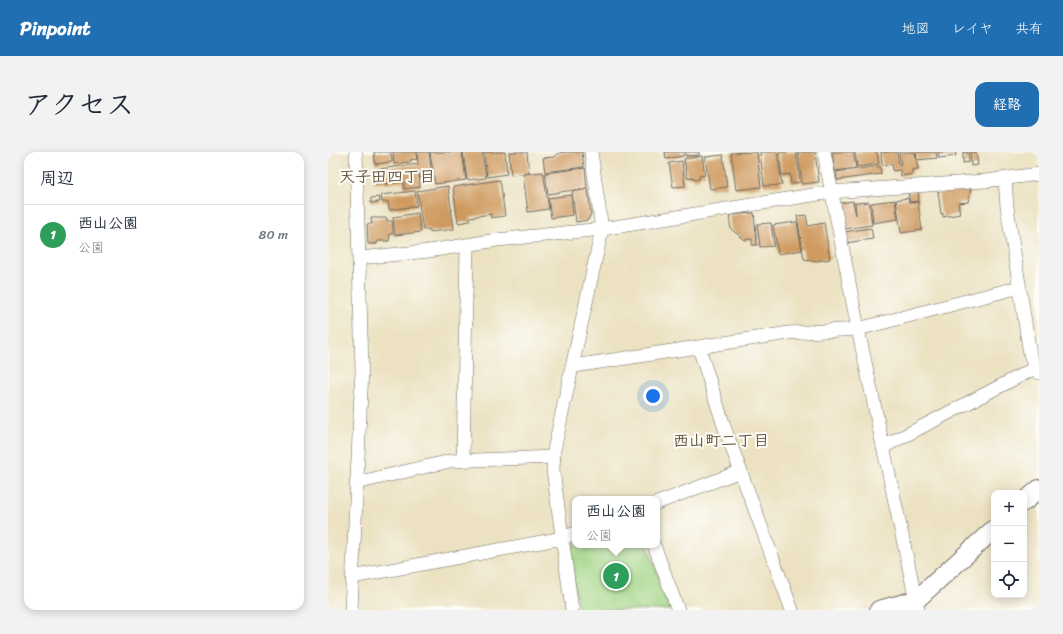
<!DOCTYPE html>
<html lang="ja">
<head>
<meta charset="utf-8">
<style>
	:root { --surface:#fff; --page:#f2f2f3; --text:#1f2937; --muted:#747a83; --line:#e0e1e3; --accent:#1f6fb2 }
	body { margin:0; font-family:Sriracha,"Klee One",sans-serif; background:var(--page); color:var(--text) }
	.controls { position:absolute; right:12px; bottom:12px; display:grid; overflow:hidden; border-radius:8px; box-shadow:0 2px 10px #0003 }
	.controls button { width:36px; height:36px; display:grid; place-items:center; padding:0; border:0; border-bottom:1px solid var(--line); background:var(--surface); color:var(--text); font:20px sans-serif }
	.you { position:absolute; left:325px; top:244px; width:14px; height:14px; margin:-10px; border:3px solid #fff; border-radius:50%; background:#1a73e8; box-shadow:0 0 0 6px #1a73e833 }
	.badge { display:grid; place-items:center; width:26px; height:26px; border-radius:50%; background:var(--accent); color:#fff; font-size:13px; font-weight:700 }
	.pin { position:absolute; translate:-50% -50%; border:2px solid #fff; box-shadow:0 1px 4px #0006 }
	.popup { position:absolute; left:244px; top:344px; width:88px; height:52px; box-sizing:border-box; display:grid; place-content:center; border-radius:8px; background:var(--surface); filter:drop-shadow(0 1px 3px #0005); font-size:13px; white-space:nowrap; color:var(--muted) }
	.popup b { font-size:15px; color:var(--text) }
	.popup::after { content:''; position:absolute; left:50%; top:100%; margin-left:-8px; border:8px solid transparent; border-top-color:var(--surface) }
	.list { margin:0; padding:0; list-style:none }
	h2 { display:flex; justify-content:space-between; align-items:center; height:52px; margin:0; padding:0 16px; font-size:17px }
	h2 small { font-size:13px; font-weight:400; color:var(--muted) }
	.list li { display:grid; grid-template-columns:26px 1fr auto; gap:12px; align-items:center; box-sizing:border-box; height:60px; padding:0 16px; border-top:1px solid var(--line) }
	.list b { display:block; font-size:15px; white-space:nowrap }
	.list p { margin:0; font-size:13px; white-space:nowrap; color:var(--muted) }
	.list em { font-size:13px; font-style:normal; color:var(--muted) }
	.icon { flex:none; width:22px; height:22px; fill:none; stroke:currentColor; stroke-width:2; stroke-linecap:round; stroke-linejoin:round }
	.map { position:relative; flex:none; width:711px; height:458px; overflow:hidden; border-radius:12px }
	header { display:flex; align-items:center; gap:24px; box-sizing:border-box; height:56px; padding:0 20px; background:var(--accent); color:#fff }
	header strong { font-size:19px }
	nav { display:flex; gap:22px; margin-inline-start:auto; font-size:14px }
	.intro { display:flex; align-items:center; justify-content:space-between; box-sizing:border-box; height:96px; padding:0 24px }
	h1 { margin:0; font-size:28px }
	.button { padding:10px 18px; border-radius:12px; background:var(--accent); color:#fff; font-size:14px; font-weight:700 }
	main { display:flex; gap:24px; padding:0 24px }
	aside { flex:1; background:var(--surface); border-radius:12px; box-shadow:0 2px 10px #0003 }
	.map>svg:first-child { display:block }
	.green { fill:#a1d484; stroke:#668058 }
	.building { fill:#cf9a5e }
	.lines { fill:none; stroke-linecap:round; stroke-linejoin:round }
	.street-casing { stroke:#6f6b60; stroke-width:14 }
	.secondary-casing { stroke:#6f6b60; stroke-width:20 }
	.street { stroke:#fff; stroke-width:13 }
	.secondary { stroke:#fff; stroke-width:18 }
	.labels { text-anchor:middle; stroke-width:4; stroke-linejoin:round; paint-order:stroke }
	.neighbourhood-label { font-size:16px; font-weight:bold; fill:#64523d; stroke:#fdfcf7 }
</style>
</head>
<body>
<header>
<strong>Pinpoint</strong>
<nav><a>地図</a><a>レイヤ</a><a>共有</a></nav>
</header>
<div class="intro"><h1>アクセス</h1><a class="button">経路</a></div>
<main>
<aside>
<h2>周辺<small></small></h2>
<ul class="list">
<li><span class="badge" style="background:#2e9e5b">1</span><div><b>西山公園</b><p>公園</p></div><em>80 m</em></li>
</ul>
</aside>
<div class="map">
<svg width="711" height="458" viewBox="0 0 711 458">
	<rect width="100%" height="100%" fill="#fdfcf7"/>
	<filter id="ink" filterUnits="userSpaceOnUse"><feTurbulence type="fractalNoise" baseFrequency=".025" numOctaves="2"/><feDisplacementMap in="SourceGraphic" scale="8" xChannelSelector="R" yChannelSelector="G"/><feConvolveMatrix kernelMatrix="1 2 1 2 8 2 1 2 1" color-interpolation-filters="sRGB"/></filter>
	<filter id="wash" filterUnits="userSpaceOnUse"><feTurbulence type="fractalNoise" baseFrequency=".012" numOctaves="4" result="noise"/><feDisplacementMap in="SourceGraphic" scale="16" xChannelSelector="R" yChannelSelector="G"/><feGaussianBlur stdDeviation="0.9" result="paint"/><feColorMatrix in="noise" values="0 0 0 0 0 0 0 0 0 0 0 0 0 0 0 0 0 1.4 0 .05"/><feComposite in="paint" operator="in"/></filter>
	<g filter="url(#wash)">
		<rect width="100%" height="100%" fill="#ece2c2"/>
		<path class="green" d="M 247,388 L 247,393 L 319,393 L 343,458 L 250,458 L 240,391 Z"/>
		<g id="blocks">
			<g class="building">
				<path d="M 46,0 L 63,0 L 64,10 L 47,12 Z"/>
				<path d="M 65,0 L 88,0 L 89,7 L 82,8 L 83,10 L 66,12 Z"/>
				<path d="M 89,0 L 101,0 L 104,24 L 92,26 L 91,20 L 92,35 L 76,37 L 76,29 L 57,32 L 56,29 L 46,31 L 45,22 L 50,21 L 50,17 L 90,12 Z"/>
				<path d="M 102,0 L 134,0 L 138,28 L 107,32 Z"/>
				<path d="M 135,0 L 154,0 L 158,26 L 139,28 Z"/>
				<path d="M 156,0 L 177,0 L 179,22 L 159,25 Z"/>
				<path d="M 181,0 L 199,0 L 201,21 L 183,23 Z"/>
				<path d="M 238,0 L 254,0 L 256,15 L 217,20 L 215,6 L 227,5 L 231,1 Z"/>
				<path d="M 337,0 L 355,0 L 355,4 L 338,7 Z"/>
				<path d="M 357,0 L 371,0 L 371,3 L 358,4 Z"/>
				<path d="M 429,0 L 433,35 L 408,38 L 403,1 Z"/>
				<path d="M 432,0 L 449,0 L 454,33 L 436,34 Z"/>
				<path d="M 451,0 L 468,0 L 472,30 L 463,32 L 462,22 L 454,23 Z"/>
				<path d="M 470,0 L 487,0 L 491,30 L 474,32 Z"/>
				<path d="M 504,0 L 525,0 L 528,16 L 507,19 Z"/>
				<path d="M 527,0 L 549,0 L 551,12 L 529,15 Z"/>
				<path d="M 553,0 L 569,0 L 571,13 L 573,13 L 571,0 L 587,0 L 590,17 L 584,18 L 584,22 L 573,24 L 572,18 L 565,19 L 564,12 L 554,13 Z"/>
				<path d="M 588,0 L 608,0 L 609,6 L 589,8 Z"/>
				<path d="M 610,0 L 627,0 L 628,4 L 611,6 Z"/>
				<path d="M 635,0 L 640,0 L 641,10 L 635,11 Z"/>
				<path d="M 642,0 L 648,0 L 650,13 L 643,14 Z"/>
				<path d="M 395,3 L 399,35 L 382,37 L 377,5 Z"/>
				<path d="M 374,4 L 377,23 L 371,24 L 372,27 L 366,28 L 365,25 L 359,26 L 356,7 Z"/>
				<path d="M 354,9 L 357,34 L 345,35 L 341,11 Z"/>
				<path d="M 552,14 L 553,22 L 509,28 L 508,20 Z"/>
				<path d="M 257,16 L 259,36 L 220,42 L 217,21 Z"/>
				<path d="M 215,20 L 221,57 L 200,60 L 195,22 Z"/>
				<path d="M 172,28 L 177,64 L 163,66 L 163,62 L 142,65 L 142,69 L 130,71 L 125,35 Z"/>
				<path d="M 644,32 L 640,50 L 630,51 L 632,62 L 615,65 L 615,61 L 613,62 L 610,39 Z"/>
				<path d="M 120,34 L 126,77 L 102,80 L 102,77 L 95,78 L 89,39 Z"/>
				<path d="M 260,37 L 263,62 L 260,68 L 248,70 L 244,40 Z"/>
				<path d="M 87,39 L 89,54 L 61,58 L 60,50 L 54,50 L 53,43 Z"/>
				<path d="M 590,39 L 591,49 L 582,50 L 580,40 Z"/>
				<path d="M 243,43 L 245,63 L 223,66 L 220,46 Z"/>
				<path d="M 51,45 L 52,50 L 43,51 L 43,46 Z"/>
				<path d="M 580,46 L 581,51 L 590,50 L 594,78 L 573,81 L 568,48 Z"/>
				<path d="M 567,48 L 570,67 L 545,71 L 543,51 Z"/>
				<path d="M 525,49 L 528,63 L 527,51 L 541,50 L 544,73 L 516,77 L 512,51 Z"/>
				<path d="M 90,61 L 93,80 L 67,83 L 65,65 Z"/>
				<path d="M 426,61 L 429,93 L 424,93 L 424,87 L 417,88 L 403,77 L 401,63 Z"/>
				<path d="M 478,63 L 480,74 L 496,71 L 502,107 L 489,109 L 476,107 L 469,64 Z"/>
				<path d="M 43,66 L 59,66 L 59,69 L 64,69 L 65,82 L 62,82 L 61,89 L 49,89 L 49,92 L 40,92 L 39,72 L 44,72 Z"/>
				<path d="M 469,70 L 474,98 L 450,102 L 445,73 Z"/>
				<path d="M 443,71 L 446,94 L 432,95 L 429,72 Z"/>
				<path d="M 543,76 L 545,87 L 517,91 L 516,80 Z"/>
			</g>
		</g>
	</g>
	<g filter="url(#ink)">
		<use href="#blocks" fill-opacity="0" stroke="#6f6b60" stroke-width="1"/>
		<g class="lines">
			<defs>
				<g id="street">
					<path d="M 496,0 L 530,177 L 590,458"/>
					<path d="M 677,27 L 679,55 L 702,202 L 707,216 L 711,221"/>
					<path d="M 32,106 L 101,99 L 169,88 L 274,77 L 503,40 L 657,29 L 711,22"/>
					<path d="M 371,196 L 397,277 L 464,458"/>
					<path d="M 246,214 L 461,181 L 530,177 L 692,135"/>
					<path d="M 555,295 L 707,216"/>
					<path d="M 135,309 L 139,94"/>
					<path d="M 28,331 L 122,309 L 226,305"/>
					<path d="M 329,351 L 413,319"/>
					<path d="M 326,393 L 350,458"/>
					<path d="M 24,425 L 235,386 L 247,381"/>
					<path d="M 23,458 L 34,218 L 28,0"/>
					<path d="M 244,458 L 225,318 L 226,298 L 274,77 L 263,0"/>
				</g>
				<g id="secondary">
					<path d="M 696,350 L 711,337"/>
					<path d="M 551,458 L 588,448 L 666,377"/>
				</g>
			</defs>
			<use href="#street" class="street-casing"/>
			<use href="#secondary" class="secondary-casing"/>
			<use href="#street" class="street"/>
			<use href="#secondary" class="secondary"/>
		</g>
	</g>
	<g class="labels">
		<g class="neighbourhood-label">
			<text x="59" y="30">天子田四丁目</text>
			<text x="393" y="294">西山町二丁目</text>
		</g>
	</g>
</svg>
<div class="controls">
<button>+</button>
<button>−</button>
<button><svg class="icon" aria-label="locate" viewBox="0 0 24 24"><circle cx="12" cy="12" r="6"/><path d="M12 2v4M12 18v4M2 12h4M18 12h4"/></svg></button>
</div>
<div class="you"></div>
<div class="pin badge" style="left:288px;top:424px;background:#2e9e5b">1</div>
<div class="popup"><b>西山公園</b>公園</div>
</div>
</main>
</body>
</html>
